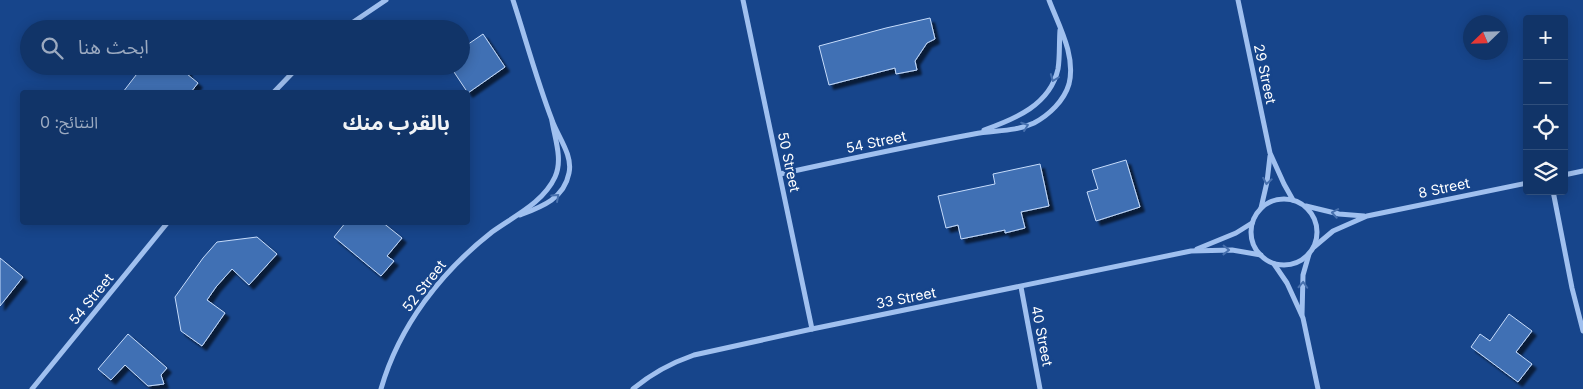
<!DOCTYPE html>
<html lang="ar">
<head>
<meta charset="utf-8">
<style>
	:root { --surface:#113468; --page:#1a3c6e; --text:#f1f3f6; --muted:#9caac0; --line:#304f7c }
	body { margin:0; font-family:Inter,"Noto Sans Arabic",sans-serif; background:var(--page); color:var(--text); direction:rtl }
	.controls { position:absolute; right:15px; top:15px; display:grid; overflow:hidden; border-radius:5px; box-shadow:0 2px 12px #0003 }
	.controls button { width:45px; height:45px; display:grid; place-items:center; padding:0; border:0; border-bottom:1px solid var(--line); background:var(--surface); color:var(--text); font:25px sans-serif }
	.compass { position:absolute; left:1463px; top:15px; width:45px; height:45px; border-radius:50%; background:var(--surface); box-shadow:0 2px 12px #0003; rotate:247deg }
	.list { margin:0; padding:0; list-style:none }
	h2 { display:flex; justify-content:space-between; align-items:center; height:65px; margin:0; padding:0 20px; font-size:21px }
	h2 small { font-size:16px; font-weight:400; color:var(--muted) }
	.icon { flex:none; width:28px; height:28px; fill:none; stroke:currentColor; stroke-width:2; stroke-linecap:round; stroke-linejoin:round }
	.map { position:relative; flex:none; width:1583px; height:389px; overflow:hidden; direction:ltr }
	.search { position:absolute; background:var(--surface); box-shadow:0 2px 12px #0003; left:20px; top:20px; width:450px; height:55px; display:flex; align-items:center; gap:12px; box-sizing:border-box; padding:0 18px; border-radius:28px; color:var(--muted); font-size:19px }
	.panel { position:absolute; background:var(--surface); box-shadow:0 2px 12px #0003; left:20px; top:90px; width:450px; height:135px; border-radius:5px; direction:rtl }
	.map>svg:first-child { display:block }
	.building { fill:#3f6fb4; stroke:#c6dcfb; filter:url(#shadow) }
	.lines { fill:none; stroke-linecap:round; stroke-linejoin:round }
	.street { stroke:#a0c0ef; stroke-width:5 }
	.oneway { stroke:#4770ae }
	.labels { text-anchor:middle; stroke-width:5; stroke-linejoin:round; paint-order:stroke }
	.street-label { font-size:14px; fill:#fff; stroke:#17458b }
</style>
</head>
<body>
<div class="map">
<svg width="1583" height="389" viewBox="0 0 1583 389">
	<defs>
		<filter id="shadow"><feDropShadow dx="4.5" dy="4.5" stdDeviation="1" flood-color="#0009"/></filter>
	</defs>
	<rect width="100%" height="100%" fill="#17458b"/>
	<g class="building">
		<path d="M 930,18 L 935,39 L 927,43 L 915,61 L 917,70 L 896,74 L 895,68 L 829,85 L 819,46 L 886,28 Z"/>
		<path d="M 483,34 L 505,67 L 468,93 L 450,66 L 461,66 L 461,49 Z"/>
		<path d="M 143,66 L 187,66 L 187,74 L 198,83 L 191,92 L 123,92 Z"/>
		<path d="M 1126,160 L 1140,207 L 1096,221 L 1087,192 L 1098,189 L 1092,170 Z"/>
		<path d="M 1040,164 L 1049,206 L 1021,212 L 1025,228 L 1005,233 L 1005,230 L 961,239 L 958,225 L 946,228 L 938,196 L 995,184 L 993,174 Z"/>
		<path d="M 346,222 L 382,222 L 402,238 L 387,256 L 394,261 L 381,276 L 334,237 Z"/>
		<path d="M 257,237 L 277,254 L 249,285 L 232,269 L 216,287 L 207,300 L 225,313 L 202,346 L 181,331 L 175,297 L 203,258 L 217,242 Z"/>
		<path d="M 0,258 L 23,277 L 0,306 Z"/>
		<path d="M 1509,314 L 1532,331 L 1516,352 L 1532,364 L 1518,382 L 1471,347 L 1480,334 L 1490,341 Z"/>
		<path d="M 128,334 L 167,368 L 161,375 L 164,384 L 148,386 L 125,365 L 111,380 L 98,369 Z"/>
	</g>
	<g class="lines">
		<g class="street">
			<path d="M 513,0 C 526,40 537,81 552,120 C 558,137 573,155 569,173 C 564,199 541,207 520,215"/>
			<path d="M 743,0 L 812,329"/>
			<path d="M 1238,0 L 1270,153 L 1284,184 L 1293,200"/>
			<path d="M 343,29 L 386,0"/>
			<path d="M 274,92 L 299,66"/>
			<path d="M 984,130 C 1015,119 1050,105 1058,69 C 1060,57 1059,43 1060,30"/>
			<path d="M 780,174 C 844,160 909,146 974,134 C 994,130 1015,132 1034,123 C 1049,115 1064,101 1069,84 C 1076,56 1059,26 1049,0"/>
			<path d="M 1564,175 L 1583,171"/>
			<path d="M 1553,191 L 1572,288 L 1583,331"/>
			<circle cx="1284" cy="232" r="33"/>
			<path d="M 1306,206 L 1339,214 L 1364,216"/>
			<path d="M 1261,208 L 1267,182 L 1270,156"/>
			<path d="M 1314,247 L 1333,231 L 1367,216 L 1527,183"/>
			<path d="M 1197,249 L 1236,233 L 1252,223"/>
			<path d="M 1274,264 L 1287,283 L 1303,318 L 1318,389"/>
			<path d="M 1021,287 L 1040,389"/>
			<path d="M 1302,315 L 1303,275 L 1309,254"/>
			<path d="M 32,389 L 168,222"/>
			<path d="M 381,389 C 399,326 441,272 492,232 C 514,216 543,203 555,177 C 563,160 555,139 552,121"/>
			<path d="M 633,389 C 652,373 671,363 694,355 L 812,329 L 1191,251 L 1232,250 L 1261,255"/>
		</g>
	</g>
	<defs><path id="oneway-chevron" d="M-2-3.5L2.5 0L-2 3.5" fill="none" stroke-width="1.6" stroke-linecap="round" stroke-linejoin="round" transform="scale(1.25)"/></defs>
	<g class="oneway">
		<use href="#oneway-chevron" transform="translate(1054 78) rotate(111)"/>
		<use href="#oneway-chevron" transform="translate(1025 126) rotate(-19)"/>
		<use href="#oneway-chevron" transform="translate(1267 181) rotate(100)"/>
		<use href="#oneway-chevron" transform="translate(556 197) rotate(-42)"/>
		<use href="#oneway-chevron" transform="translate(1335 213) rotate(-170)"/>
		<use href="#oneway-chevron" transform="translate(1226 250) rotate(1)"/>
		<use href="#oneway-chevron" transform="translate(1303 285) rotate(-87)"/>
	</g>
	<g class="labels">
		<g class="street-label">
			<text transform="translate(1265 74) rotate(78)" y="5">29 Street</text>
			<text transform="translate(876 142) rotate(-12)" y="5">54 Street</text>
			<text transform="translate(789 162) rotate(78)" y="5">50 Street</text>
			<text transform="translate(1444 188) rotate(-12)" y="5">8 Street</text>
			<text transform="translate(424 286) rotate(-52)" y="5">52 Street</text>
			<text transform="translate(906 298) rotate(-11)" y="5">33 Street</text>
			<text transform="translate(91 299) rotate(-51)" y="5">54 Street</text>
			<text transform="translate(1042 336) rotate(79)" y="5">40 Street</text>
		</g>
	</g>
</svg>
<div class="controls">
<button>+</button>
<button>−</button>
<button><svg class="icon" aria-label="locate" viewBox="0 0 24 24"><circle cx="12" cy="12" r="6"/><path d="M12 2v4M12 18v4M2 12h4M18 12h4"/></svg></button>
<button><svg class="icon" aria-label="layers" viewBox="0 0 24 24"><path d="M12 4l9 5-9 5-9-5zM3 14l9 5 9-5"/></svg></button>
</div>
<svg class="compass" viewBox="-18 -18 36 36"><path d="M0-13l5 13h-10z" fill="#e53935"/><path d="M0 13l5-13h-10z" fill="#9caac0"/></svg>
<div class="search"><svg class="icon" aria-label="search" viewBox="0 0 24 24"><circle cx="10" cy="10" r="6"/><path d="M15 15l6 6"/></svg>ابحث هنا</div>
<section class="panel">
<h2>بالقرب منك<small>النتائج: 0</small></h2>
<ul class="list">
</ul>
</section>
</div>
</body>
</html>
